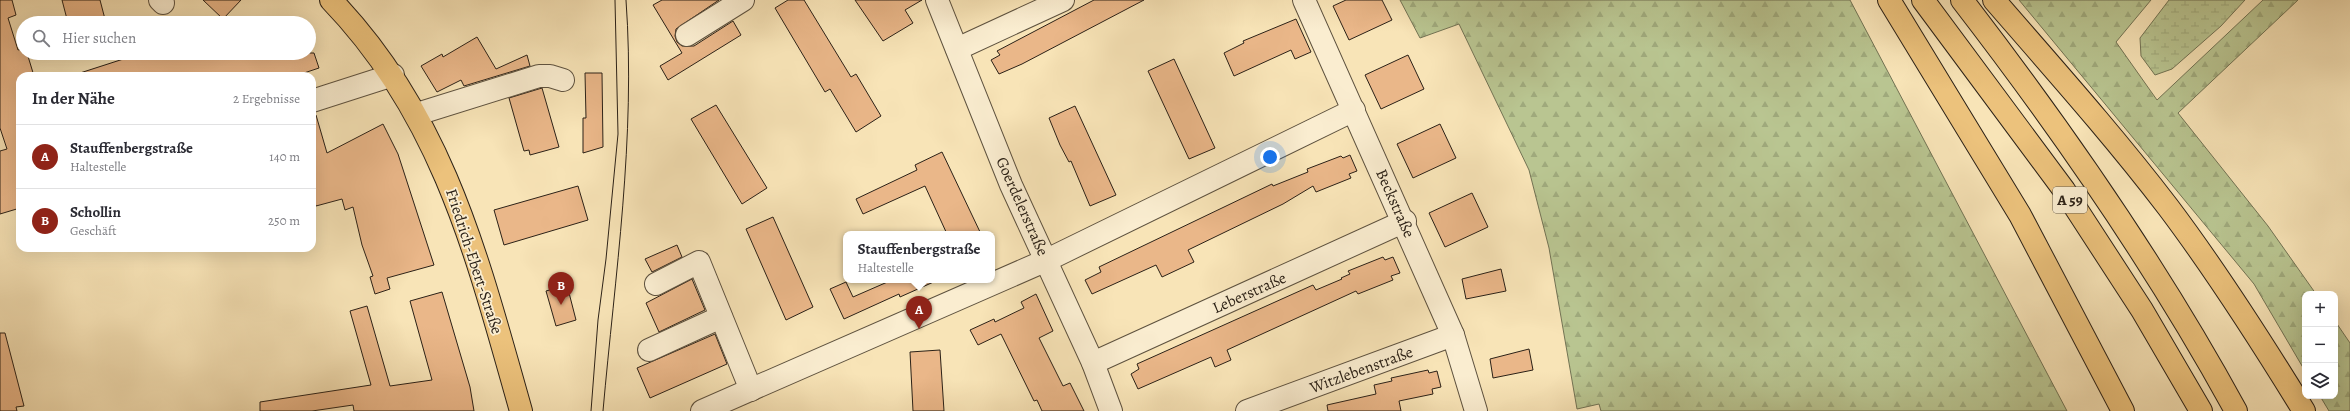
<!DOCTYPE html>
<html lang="de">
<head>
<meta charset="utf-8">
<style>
	:root { --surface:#fff; --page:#f2f2f3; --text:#2b2b33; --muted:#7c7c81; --line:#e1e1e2; --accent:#8f2418 }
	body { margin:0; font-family:Alegreya,serif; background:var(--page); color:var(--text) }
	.controls { position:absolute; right:12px; bottom:12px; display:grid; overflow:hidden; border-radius:8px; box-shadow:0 4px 16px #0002 }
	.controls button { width:36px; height:36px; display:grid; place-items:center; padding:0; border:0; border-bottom:1px solid var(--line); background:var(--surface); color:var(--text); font:20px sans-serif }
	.you { position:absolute; left:1270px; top:157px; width:14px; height:14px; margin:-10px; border:3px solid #fff; border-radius:50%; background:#1a73e8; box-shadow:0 0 0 6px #1a73e833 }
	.badge { display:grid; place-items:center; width:26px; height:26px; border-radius:50%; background:var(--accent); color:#fff; font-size:13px; font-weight:700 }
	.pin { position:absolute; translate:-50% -33px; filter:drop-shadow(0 1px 2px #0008) }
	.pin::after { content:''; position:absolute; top:21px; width:14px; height:12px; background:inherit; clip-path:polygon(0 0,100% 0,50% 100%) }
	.popup { position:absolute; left:843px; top:231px; width:152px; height:52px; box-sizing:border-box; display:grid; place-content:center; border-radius:8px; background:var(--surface); filter:drop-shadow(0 1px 3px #0005); font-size:13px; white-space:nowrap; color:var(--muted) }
	.popup b { font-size:15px; color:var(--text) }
	.popup::after { content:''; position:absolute; left:50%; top:100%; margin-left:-8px; border:8px solid transparent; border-top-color:var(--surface) }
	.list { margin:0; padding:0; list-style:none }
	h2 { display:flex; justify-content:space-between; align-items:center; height:52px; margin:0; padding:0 16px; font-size:17px }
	h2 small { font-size:13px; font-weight:400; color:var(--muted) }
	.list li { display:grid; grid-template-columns:26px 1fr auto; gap:12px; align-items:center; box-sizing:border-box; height:64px; padding:0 16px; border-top:1px solid var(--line) }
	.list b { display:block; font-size:15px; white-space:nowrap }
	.list p { margin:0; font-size:13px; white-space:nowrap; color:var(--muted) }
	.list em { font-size:13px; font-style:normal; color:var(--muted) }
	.icon { flex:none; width:22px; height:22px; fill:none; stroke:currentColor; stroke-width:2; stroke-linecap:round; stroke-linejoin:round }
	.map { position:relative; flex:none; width:2350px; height:411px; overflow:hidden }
	.search { position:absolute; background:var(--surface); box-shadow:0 4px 16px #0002; left:16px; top:16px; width:300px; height:44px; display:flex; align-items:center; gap:10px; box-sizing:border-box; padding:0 14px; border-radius:22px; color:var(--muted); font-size:15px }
	.panel { position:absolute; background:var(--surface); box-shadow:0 4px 16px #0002; left:16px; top:72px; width:300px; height:180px; border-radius:12px }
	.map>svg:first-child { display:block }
	.forest { fill:url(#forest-firs); stroke:#727354 }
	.wetland { fill:url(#wetland-marsh); stroke:#727354 }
	.building { fill:#eab789; stroke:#2b2117 }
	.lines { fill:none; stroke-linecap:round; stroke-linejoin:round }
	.minor-casing { stroke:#5e523f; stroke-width:24 }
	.major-casing { stroke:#2b2117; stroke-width:24 }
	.highway-casing { stroke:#2b2117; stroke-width:24 }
	.minor { stroke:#faedd0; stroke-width:22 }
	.major { stroke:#ecc27c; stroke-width:22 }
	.highway { stroke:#ecc27c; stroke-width:22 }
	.tram { stroke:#2b2117; stroke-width:1 }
	.labels { text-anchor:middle; stroke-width:3.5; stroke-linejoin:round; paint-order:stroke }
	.shield { fill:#faedd0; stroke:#695e4e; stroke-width:1 }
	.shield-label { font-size:15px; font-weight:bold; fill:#2b2117 }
	.street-label { font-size:16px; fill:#2b2117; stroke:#faedd0 }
</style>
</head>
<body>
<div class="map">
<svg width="2350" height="411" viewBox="0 0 2350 411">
	<defs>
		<pattern id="forest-firs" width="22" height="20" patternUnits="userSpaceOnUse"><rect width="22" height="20" fill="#b9c591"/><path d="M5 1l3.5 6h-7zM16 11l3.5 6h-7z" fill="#9fa97c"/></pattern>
		<pattern id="wetland-marsh" width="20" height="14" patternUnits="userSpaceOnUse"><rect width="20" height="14" fill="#b9c591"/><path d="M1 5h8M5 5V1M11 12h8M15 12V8" fill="none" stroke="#9fa97c"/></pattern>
	</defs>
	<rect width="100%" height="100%" fill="#f8e4b7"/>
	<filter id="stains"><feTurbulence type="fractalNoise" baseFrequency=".005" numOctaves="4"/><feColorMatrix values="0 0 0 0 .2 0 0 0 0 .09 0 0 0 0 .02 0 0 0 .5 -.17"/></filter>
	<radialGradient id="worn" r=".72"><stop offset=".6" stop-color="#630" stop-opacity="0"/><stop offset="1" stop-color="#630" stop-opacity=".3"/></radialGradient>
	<g class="forest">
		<path d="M 1400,0 L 1850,0 L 2067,411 L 1601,411 L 1599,404 L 1577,409 L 1549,248 L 1529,170 L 1459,24 L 1420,38 Z"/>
		<path d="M 2019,0 L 2151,0 L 2116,42 L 2157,100 L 2263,0 L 2298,0 L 2178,113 L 2268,226 L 2316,294 L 2305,294 L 2305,371 L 2254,284 Z"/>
		<path d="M 2335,321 L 2350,343 L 2350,411 L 2329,411 L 2320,396 L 2335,396 Z"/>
	</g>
	<path class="wetland" d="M 2169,0 L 2245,0 L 2221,26 L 2172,69 L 2155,75 L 2141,56 L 2140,38 Z"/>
	<g class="building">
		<path d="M 0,0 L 12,0 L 16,15 L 8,18 L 18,50 L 23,49 L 23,53 L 27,53 L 34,76 L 20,76 L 20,208 L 0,214 L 0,151 L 7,149 L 0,128 Z"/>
		<path d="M 62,0 L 100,0 L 106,23 L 68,23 Z"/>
		<path d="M 203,0 L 241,0 L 223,19 Z"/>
		<path d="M 662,0 L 719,0 L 676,29 L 675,36 L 677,42 L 682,46 L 694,46 L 733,21 L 741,35 L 668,80 L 660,66 L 682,53 L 653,5 Z"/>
		<path d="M 788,0 L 804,0 L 851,77 L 856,74 L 881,116 L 856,132 L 830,89 L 825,92 L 775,8 Z"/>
		<path d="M 855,0 L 922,0 L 905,10 L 913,23 L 883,41 Z"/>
		<path d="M 1094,0 L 1144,0 L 1022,64 L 999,74 L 991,60 L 1000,55 L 997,51 Z"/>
		<path d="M 1346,0 L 1382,0 L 1392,20 L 1349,40 L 1333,6 Z"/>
		<path d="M 1296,19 L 1311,52 L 1295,59 L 1291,50 L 1234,76 L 1224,53 L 1244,43 L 1243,41 Z"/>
		<path d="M 477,37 L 496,69 L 527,55 L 530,66 L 464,86 L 461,80 L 437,92 L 421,66 L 442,54 L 443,57 Z"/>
		<path d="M 142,53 L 314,53 L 319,68 L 295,76 L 81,76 L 80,73 Z"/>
		<path d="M 1408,55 L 1424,89 L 1381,109 L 1365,75 Z"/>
		<path d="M 1174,59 L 1215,148 L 1189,159 L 1148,71 Z"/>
		<path d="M 585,73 L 602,73 L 603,147 L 583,153 L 583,118 L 586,118 Z"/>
		<path d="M 542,88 L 559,147 L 530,155 L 529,150 L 524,151 L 509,98 Z"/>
		<path d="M 716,105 L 767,188 L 742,204 L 691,119 Z"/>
		<path d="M 1075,106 L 1116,195 L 1090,206 L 1071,161 L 1069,162 L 1060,145 L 1049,118 Z"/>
		<path d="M 312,115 L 316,115 L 327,153 L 383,124 L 398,154 L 434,265 L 387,278 L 390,289 L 375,294 L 370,277 L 373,276 L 362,245 L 353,207 L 345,210 L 342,199 L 316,206 L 312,193 Z"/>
		<path d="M 1440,124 L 1456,158 L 1413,178 L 1397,144 Z"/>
		<path d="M 942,152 L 981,234 L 947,234 L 925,186 L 863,214 L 856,199 L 917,170 L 915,165 Z"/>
		<path d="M 1350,155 L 1357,171 L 1349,174 L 1351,178 L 1316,192 L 1313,186 L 1283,204 L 1188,250 L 1194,262 L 1162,277 L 1156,265 L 1092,294 L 1085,280 L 1101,272 L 1099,267 L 1272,184 L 1273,186 L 1308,172 L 1307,169 L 1341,156 L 1343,158 Z"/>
		<path d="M 578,186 L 588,220 L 504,245 L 494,210 Z"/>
		<path d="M 1472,193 L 1488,227 L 1445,247 L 1429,213 Z"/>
		<path d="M 773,217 L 813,307 L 786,320 L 746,229 Z"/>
		<path d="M 677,245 L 682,257 L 652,272 L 645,259 Z"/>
		<path d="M 1383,257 L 1385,260 L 1393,257 L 1400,273 L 1391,276 L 1393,280 L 1358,294 L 1356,291 L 1227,350 L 1231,360 L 1215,367 L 1211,357 L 1138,389 L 1131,374 L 1139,369 L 1137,364 L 1313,285 L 1316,290 L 1342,279 L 1341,278 L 1350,274 L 1348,271 Z"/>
		<path d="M 1501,269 L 1506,291 L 1466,299 L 1462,279 Z"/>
		<path d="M 692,279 L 705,310 L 659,332 L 646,303 Z"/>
		<path d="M 892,280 L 938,280 L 900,297 L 899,294 L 844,319 L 830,289 L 846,282 L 853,297 Z"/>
		<path d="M 567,285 L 576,320 L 556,326 L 546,291 Z"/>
		<path d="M 442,292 L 470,387 L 474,411 L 354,411 L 353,405 L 312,411 L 260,411 L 260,402 L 371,385 L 350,311 L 367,306 L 390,386 L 432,380 L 410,301 Z"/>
		<path d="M 1036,294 L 1053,331 L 1039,338 L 1063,386 L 1070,383 L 1084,411 L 1042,411 L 1037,400 L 1034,401 L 1001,334 L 978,345 L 970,330 L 994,319 L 995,322 L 1024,308 L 1021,302 Z"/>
		<path d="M 0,333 L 5,333 L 24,406 L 16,407 L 17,411 L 0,411 Z"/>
		<path d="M 715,334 L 727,364 L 650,398 L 637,368 Z"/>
		<path d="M 1529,349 L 1533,370 L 1493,378 L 1490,359 Z"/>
		<path d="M 940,350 L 944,411 L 913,411 L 910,352 Z"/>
		<path d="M 1428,370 L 1429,373 L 1437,371 L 1441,387 L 1432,389 L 1433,394 L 1399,401 L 1401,411 L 1328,411 L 1327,405 L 1376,394 L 1374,385 L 1392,381 L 1391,378 Z"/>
	</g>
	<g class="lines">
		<defs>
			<g id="minor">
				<path d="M 160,0 L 163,3"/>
				<path d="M 937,0 L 1011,185 L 1093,363 L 1111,411"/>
				<path d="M 1304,0 L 1453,335 L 1476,411"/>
				<path d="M 687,35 L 743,0"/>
				<path d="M 957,49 L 1063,0"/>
				<path d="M 312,101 L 393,75"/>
				<path d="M 417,114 L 539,76 L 550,76 L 563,80"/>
				<path d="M 656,284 L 699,262 L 751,390"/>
				<path d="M 649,350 L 721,317"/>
				<path d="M 1093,363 L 1405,221"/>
				<path d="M 702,411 L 1047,260 L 1354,110"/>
				<path d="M 1247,411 L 1453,335"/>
			</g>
			<path id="major" d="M 331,0 C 444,117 478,260 521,411"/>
			<g id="highway">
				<path d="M 1889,0 L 2020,215 L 2123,411"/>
				<path d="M 1923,0 L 2064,190 L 2142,310 L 2201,411"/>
				<path d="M 1962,0 C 2063,131 2157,266 2236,411"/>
				<path d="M 1994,0 C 2053,68 2113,135 2168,207 C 2217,272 2261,341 2304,411"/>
			</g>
		</defs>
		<use href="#minor" class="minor-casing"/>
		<use href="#major" class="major-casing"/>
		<use href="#highway" class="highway-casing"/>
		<use href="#minor" class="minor"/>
		<use href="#major" class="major"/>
		<use href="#highway" class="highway"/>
		<g class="tram">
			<path d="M 591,411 L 598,320 L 606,259 L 618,134 L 615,0"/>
			<path d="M 603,411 C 615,275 636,137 626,0"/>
		</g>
	</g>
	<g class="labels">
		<rect class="shield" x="2053" y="187" width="34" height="26" rx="3"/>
		<g class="shield-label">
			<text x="2070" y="205">A 59</text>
		</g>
		<g class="street-label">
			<text transform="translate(1396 203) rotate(66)" y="6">Beckstraße</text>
			<text transform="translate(1023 206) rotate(66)" y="6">Goerdelerstraße</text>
			<text transform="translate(475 261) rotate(72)" y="6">Friedrich-Ebert-Straße</text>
			<text transform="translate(1249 292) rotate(-24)" y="6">Leberstraße</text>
			<text transform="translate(1361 369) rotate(-20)" y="6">Witzlebenstraße</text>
		</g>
	</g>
	<rect width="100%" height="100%" filter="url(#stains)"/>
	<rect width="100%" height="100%" fill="url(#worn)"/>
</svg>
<div class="controls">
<button>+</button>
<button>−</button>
<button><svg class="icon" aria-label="layers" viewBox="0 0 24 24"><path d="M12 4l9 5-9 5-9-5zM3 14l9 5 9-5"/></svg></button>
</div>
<div class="you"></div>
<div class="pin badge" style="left:919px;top:329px">A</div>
<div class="popup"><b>Stauffenbergstraße</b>Haltestelle</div>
<div class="pin badge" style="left:561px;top:305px">B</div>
<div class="search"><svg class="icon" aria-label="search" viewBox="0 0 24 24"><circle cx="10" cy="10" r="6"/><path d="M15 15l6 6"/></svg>Hier suchen</div>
<section class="panel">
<h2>In der Nähe<small>2 Ergebnisse</small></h2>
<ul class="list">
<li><span class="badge">A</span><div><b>Stauffenbergstraße</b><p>Haltestelle</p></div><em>140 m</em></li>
<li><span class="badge">B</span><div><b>Schollin</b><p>Geschäft</p></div><em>250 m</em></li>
</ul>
</section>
</div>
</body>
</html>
